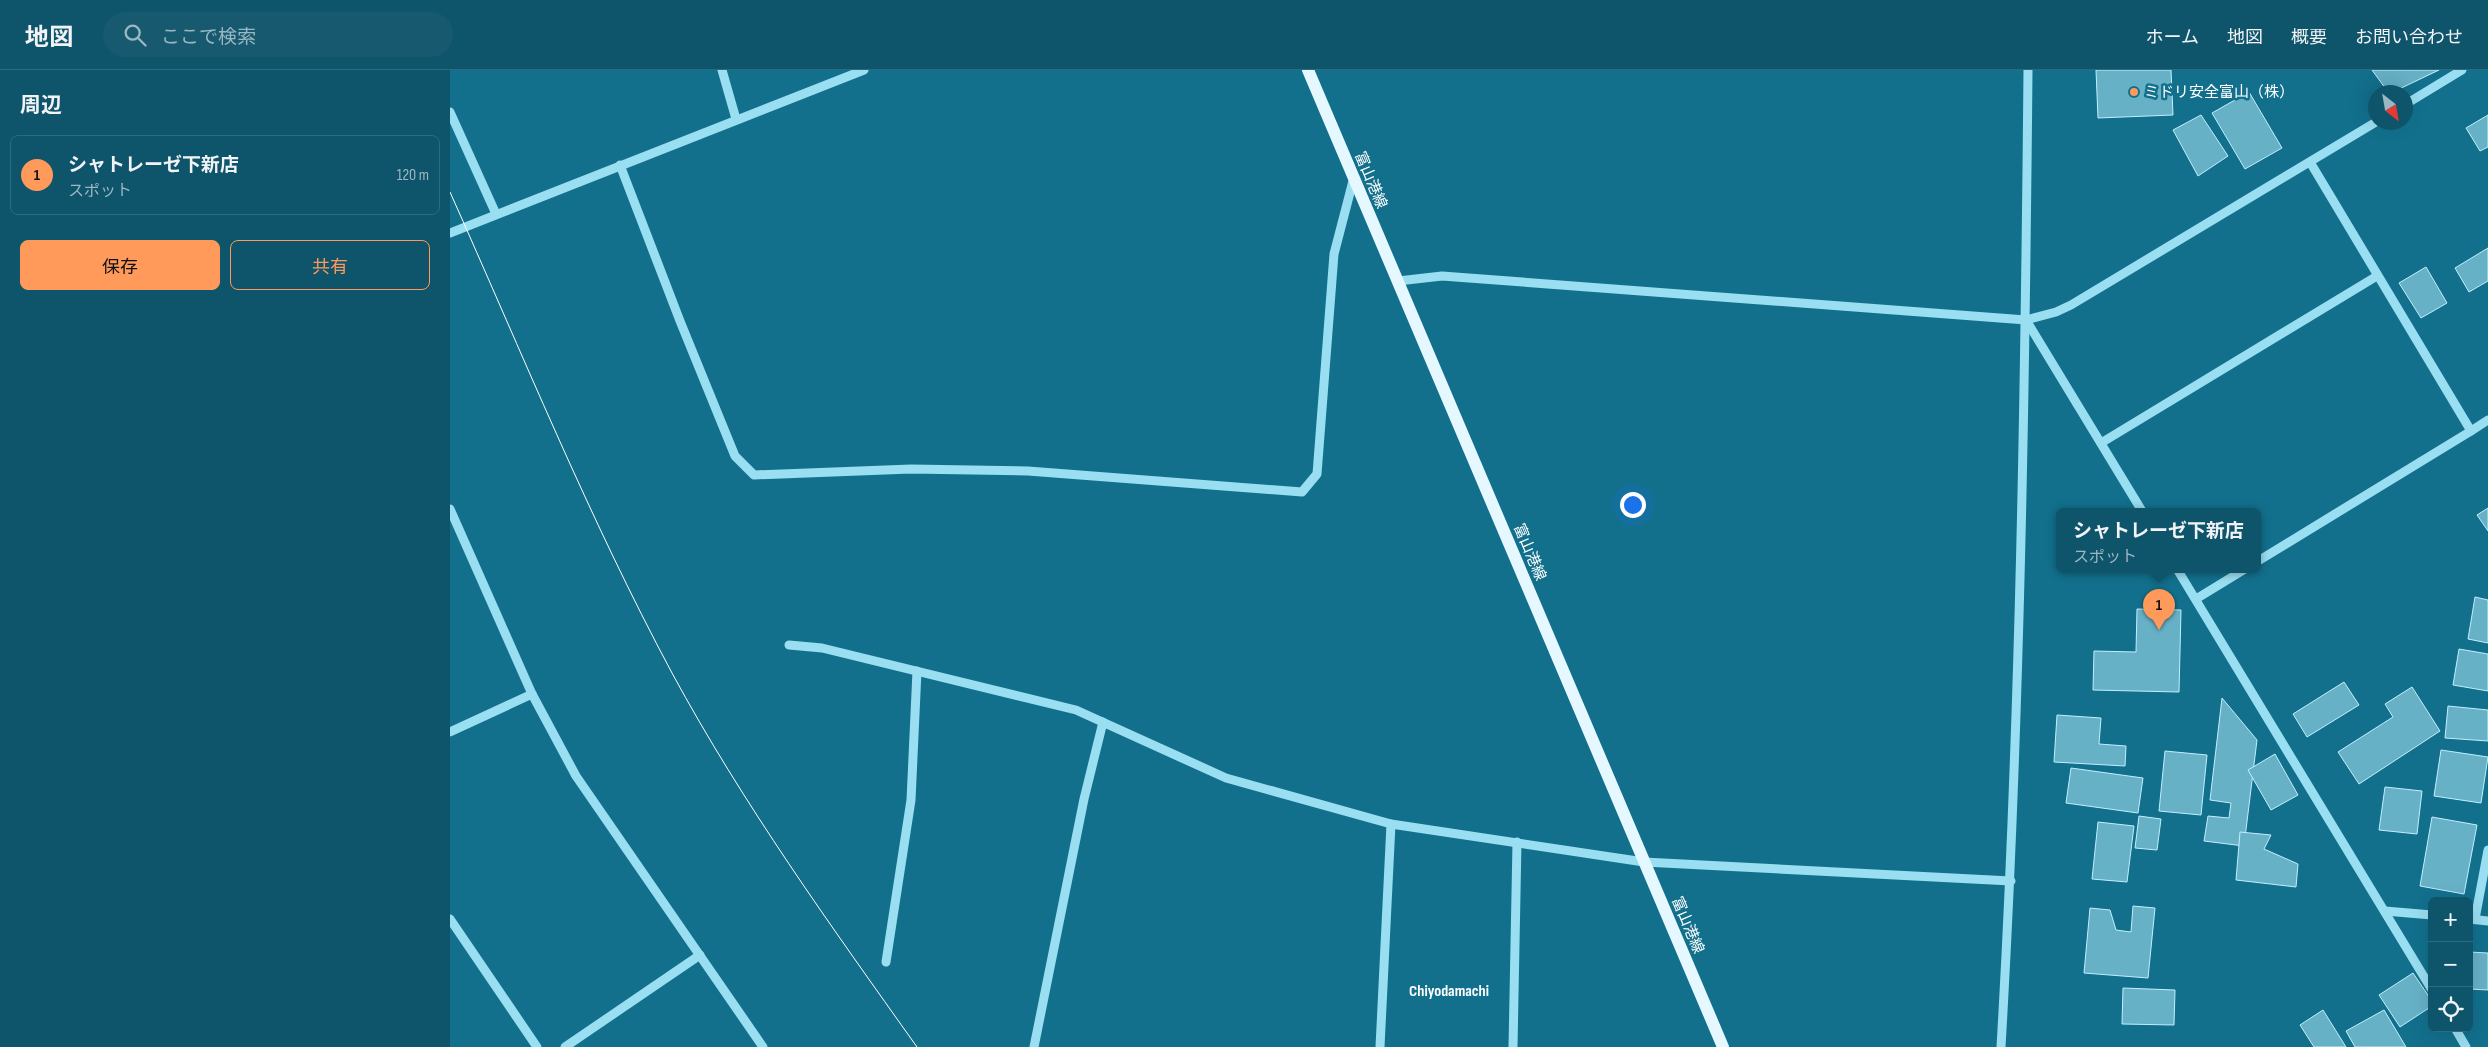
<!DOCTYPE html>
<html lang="ja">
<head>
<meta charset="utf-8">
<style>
	:root { --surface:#0e546a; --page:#175a70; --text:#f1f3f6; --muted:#9bb7c1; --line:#2e6a7e; --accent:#ff9a5b }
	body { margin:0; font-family:"Sofia Sans Condensed","Noto Sans JP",sans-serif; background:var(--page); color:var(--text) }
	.controls { position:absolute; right:15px; bottom:15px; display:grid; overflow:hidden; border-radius:8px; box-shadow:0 5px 20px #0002 }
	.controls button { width:45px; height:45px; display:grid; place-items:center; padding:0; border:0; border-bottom:1px solid var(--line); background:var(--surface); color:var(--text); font:25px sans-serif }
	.compass { position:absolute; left:1918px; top:15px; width:45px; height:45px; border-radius:50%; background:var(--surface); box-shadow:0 5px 20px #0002; rotate:149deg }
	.you { position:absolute; left:1182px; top:434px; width:18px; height:18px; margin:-12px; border:4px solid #fff; border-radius:50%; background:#1a73e8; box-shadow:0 0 0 8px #1a73e833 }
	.badge { display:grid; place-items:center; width:32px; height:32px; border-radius:50%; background:var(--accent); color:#111; font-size:16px; font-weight:700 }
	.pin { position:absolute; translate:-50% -41px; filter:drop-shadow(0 1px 2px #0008) }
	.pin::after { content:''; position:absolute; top:26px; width:18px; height:15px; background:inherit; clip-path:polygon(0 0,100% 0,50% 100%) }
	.popup { position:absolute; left:1606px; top:438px; width:205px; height:65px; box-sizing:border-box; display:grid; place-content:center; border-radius:8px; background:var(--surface); filter:drop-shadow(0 1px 4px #0005); font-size:16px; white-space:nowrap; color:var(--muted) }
	.popup b { font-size:19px; color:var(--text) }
	.popup::after { content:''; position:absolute; left:50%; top:100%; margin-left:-10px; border:10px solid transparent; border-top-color:var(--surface) }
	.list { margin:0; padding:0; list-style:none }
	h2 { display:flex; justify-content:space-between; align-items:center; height:65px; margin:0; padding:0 20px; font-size:21px }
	h2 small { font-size:16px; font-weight:400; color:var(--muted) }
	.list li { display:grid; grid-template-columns:32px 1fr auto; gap:15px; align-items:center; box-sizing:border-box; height:80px; margin:0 10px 10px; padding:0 10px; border:1px solid var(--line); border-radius:8px }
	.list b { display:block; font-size:19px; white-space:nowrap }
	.list p { margin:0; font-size:16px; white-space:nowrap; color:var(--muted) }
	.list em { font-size:16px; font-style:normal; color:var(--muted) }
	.actions { display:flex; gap:10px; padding:15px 20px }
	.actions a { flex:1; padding:11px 0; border:1px solid var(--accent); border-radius:8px; text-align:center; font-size:18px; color:var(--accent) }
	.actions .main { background:var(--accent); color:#111 }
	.icon { flex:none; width:28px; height:28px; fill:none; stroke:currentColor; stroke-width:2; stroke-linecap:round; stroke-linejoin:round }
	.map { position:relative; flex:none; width:2038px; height:977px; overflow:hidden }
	header { display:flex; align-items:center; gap:30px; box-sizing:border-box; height:70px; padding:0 25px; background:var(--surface); border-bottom:1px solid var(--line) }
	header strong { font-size:24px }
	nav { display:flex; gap:28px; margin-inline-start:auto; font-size:18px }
	.search { width:350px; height:45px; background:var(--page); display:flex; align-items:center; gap:12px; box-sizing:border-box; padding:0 18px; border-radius:28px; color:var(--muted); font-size:19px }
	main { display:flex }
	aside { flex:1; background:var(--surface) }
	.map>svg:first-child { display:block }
	.building { fill:#67b1c7; stroke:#c1effd }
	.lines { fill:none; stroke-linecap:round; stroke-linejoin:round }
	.minor { stroke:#9adef1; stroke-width:9 }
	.major { stroke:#e5f8ff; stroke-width:12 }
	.tram { stroke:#fff; stroke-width:1 }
	.poi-dot { fill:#ff9a5b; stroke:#12708d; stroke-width:2 }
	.labels { text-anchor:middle; stroke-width:5; stroke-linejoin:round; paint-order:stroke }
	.poi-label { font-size:15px; fill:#fff; stroke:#12708d; text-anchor:start }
	.street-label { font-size:15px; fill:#fff; stroke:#12708d }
	.neighbourhood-label { font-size:16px; font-weight:bold; fill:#fff; stroke:#12708d }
</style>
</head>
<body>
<header>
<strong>地図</strong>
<div class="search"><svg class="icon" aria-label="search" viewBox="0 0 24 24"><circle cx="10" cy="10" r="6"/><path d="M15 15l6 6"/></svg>ここで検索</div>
<nav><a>ホーム</a><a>地図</a><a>概要</a><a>お問い合わせ</a></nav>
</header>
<main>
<aside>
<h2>周辺<small></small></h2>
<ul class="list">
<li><span class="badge">1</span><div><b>シャトレーゼ下新店</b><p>スポット</p></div><em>120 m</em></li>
</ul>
<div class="actions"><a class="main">保存</a><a>共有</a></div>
</aside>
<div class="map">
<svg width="2038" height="977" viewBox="0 0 2038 977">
	<rect width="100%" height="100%" fill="#12708d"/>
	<g class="building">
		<path d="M 1646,0 L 1721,0 L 1723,45 L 1648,48 Z"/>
		<path d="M 1922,0 L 1989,0 L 1943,22 L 1938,22 Z"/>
		<path d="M 1799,22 L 1832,78 L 1795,99 L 1762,43 Z"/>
		<path d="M 1751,45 L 1778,86 L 1748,106 L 1723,60 Z"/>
		<path d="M 2038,45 L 2038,77 L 2030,81 L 2016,58 Z"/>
		<path d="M 2038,178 L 2038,211 L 2019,222 L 2005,198 Z"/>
		<path d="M 1976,197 L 1997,233 L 1971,248 L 1949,213 Z"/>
		<path d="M 2038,438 L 2038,461 L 2027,445 Z"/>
		<path d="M 2025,527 L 2038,530 L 2038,573 L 2018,569 Z"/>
		<path d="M 1687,539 L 1731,540 L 1729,622 L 1643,620 L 1644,581 L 1686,582 Z"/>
		<path d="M 2009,579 L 2038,584 L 2038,621 L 2003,615 Z"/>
		<path d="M 1894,612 L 1909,635 L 1857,667 L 1843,644 Z"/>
		<path d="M 1962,617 L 1990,661 L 1909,714 L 1888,682 L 1943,647 L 1935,634 Z"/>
		<path d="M 1772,628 L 1807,670 L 1794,776 L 1754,771 L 1758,746 L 1779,748 L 1781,733 L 1760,730 Z"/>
		<path d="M 1998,636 L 2038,640 L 2038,671 L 1995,668 Z"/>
		<path d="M 1607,645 L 1651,648 L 1649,674 L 1676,676 L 1675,696 L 1604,692 Z"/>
		<path d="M 1991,680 L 2038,687 L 2031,733 L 1984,726 Z"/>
		<path d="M 1715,681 L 1757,685 L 1751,745 L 1709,741 Z"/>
		<path d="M 1825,684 L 1848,725 L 1821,740 L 1798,700 Z"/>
		<path d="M 1621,698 L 1693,708 L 1688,743 L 1616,733 Z"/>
		<path d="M 1935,717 L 1972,721 L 1967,764 L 1929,760 Z"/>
		<path d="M 1689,746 L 1711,749 L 1707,780 L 1685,778 Z"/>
		<path d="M 1982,747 L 2027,755 L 2014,824 L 1970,816 Z"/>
		<path d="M 1648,752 L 1684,756 L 1677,812 L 1642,809 Z"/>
		<path d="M 1790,762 L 1821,765 L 1814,779 L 1848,794 L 1846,817 L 1786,810 Z"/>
		<path d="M 1683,836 L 1705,838 L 1698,908 L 1634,903 L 1640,838 L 1660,840 L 1666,860 L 1681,862 Z"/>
		<path d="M 2019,882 L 2038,883 L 2038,920 L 2019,919 Z"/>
		<path d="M 1963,903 L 1982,931 L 1982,936 L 1950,957 L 1929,925 Z"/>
		<path d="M 1673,918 L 1725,920 L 1724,955 L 1672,954 Z"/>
		<path d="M 1873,940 L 1896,977 L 1864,977 L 1850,955 Z"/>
		<path d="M 1934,940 L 1956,977 L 1905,977 L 1896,961 Z"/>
	</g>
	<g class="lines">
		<g class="minor">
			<path d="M 272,0 L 286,49"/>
			<path d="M 1956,34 L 2012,0"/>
			<path d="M 0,42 L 46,144"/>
			<path d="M 170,95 L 230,251 L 285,386 L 304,405 L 461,399 L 578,401 L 852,422 L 867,404 L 884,184 L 903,111"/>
			<path d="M 0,163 L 414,0"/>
			<path d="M 948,211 L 992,206 L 1576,250 L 1606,242 L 1621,235 L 1926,52"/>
			<path d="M 1576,250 L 1692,441"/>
			<path d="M 2021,361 L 2038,350"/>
			<path d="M 1651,373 L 1927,206"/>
			<path d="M 0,439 L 82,624 L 126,706 L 313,977"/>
			<path d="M 1808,491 L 2021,361 L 1860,92"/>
			<path d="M 1727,499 L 1982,920"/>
			<path d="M 1746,529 L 1795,499"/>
			<path d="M 339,575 L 372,578 L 626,640 L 776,708 L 941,754 L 1194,792 L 1561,811"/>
			<path d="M 0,662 L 82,624"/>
			<path d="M 1935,841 L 1982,845"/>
			<path d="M 0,849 L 87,977"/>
			<path d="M 2019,849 L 2038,851"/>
			<path d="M 2025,849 L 2038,780"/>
			<path d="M 436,892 L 461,730 L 467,601"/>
			<path d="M 2005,958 L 2016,977"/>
			<path d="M 115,977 L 250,885"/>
			<path d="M 584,977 L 634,729 L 653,652"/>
			<path d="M 930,977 L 941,754"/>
			<path d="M 1063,977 L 1067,772"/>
			<path d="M 1551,977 C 1570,652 1575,326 1578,0"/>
		</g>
		<path class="major" d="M 858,0 L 1273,977"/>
		<path class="tram" d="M 0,122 C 72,283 139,448 222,603 C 293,734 381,856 467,977"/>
	</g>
	<circle class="poi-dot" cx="1684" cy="22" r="5"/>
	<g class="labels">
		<g class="poi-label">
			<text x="1694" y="27">ミドリ安全富山（株）</text>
		</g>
		<g class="street-label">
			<text transform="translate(921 110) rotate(67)" y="5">富山港線</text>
			<text transform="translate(1080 482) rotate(67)" y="5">富山港線</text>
			<text transform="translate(1238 855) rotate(67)" y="5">富山港線</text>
		</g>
		<g class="neighbourhood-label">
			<text x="999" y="926">Chiyodamachi</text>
		</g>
	</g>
</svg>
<div class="controls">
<button>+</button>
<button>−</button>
<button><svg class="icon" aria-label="locate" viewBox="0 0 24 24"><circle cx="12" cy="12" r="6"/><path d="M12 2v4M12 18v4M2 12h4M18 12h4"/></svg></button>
</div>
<svg class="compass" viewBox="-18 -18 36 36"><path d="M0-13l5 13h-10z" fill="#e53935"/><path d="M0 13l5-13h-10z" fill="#9bb7c1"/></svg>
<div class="you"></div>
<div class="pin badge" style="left:1709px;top:560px">1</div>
<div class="popup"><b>シャトレーゼ下新店</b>スポット</div>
</div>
</main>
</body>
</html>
